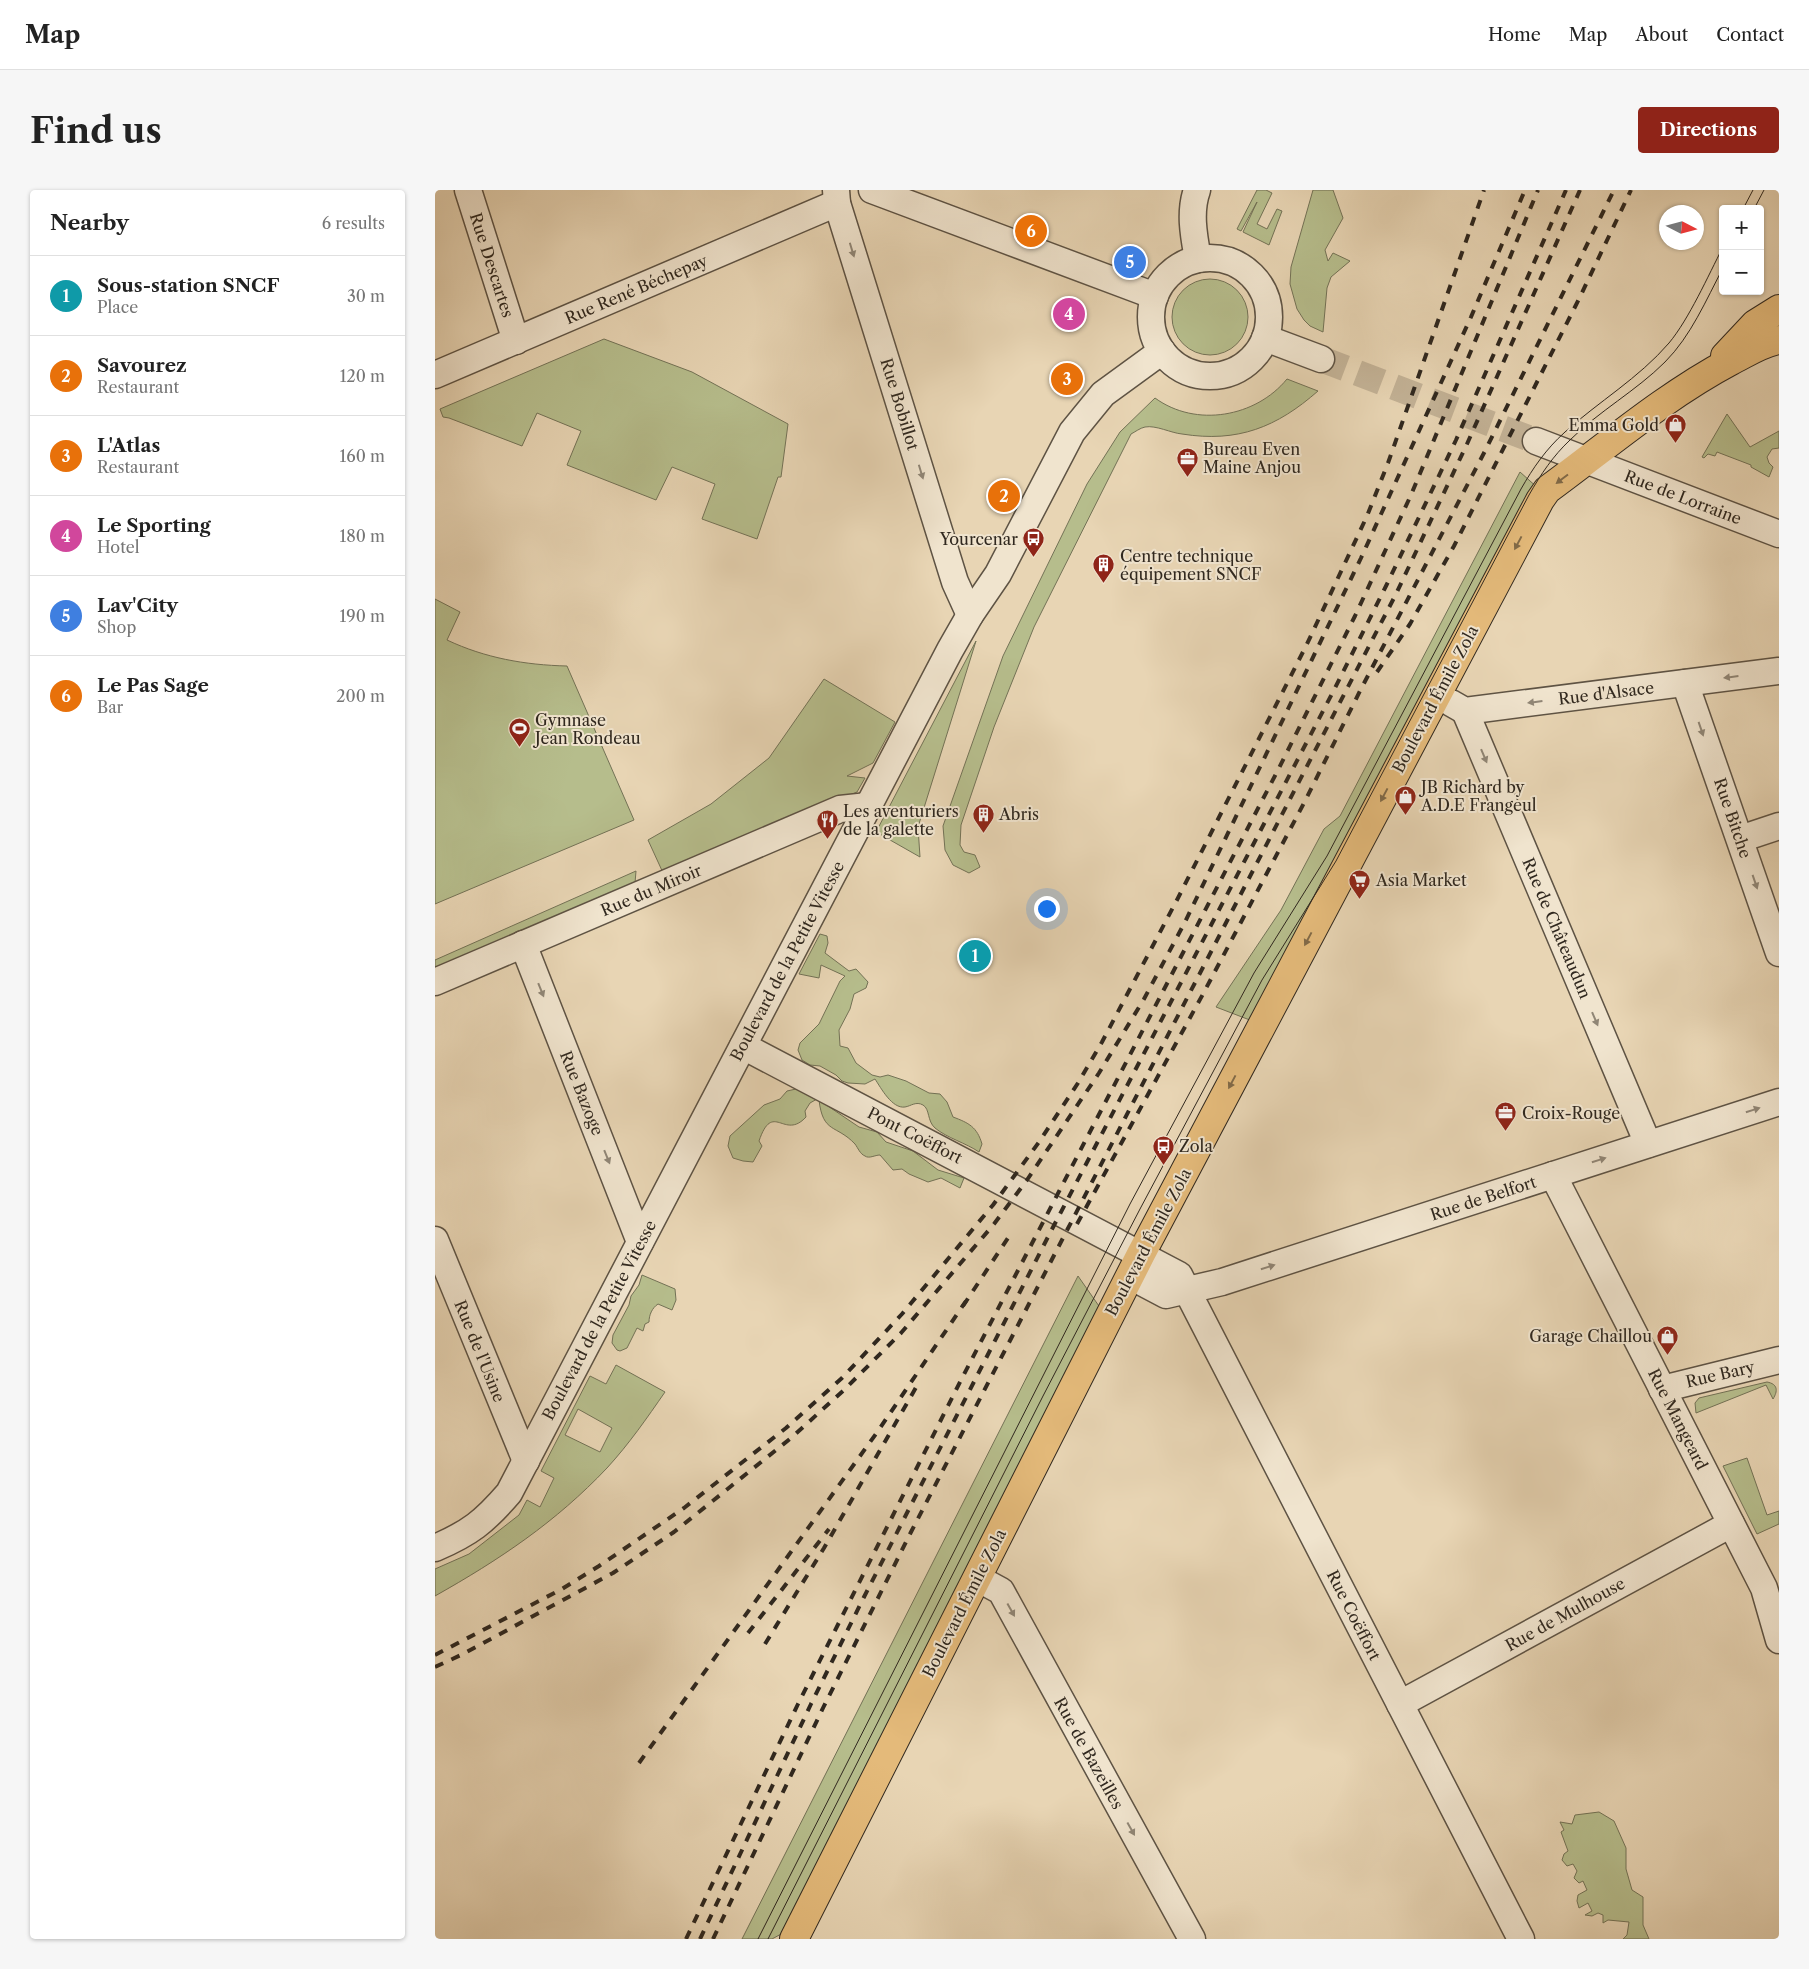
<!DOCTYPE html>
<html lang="en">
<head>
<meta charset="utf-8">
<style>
	:root { --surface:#fff; --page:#f6f6f6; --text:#222; --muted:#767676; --line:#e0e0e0; --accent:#8f2418 }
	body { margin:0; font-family:"Libre Caslon Text",serif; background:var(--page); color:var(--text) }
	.controls { position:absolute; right:15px; top:15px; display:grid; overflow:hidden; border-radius:5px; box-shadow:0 1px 4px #0004 }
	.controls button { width:45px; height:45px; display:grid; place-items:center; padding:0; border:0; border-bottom:1px solid var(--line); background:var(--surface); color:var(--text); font:25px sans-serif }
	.compass { position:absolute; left:1224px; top:15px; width:45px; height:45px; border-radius:50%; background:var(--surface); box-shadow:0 1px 4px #0004; rotate:96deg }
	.you { position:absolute; left:611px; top:718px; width:18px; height:18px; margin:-12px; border:4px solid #fff; border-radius:50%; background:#1a73e8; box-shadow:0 0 0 8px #1a73e833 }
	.badge { display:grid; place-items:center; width:32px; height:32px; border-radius:50%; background:var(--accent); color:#fff; font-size:16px; font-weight:700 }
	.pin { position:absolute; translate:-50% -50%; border:2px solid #fff; box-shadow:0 1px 5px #0006 }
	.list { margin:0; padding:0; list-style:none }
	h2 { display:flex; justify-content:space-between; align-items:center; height:65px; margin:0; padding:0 20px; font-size:21px }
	h2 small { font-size:16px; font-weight:400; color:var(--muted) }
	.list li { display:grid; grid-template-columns:32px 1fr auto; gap:15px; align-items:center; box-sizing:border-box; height:80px; padding:0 20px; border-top:1px solid var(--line) }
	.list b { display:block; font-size:19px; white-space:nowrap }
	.list p { margin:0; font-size:16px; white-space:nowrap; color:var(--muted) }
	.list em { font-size:16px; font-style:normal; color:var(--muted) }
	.map { position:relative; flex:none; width:1344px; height:1749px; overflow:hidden; border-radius:5px }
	header { display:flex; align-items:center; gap:30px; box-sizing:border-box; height:70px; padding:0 25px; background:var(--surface); border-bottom:1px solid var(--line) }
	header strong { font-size:24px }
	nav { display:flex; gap:28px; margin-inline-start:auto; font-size:18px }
	.intro { display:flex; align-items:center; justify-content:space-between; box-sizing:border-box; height:120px; padding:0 30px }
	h1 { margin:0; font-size:35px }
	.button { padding:12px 22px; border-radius:5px; background:var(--accent); color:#fff; font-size:18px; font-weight:700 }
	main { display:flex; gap:30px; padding:0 30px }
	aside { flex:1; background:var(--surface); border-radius:5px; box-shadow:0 1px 4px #0004 }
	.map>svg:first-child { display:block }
	.green { fill:#b6bd8c; stroke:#737256; fill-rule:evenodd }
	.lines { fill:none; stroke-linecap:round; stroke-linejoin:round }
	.minor-tunnel { stroke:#c3b296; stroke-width:26; stroke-dasharray:26 13; stroke-linecap:butt }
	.minor-casing { stroke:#5e5344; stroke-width:29 }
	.major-casing { stroke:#30281f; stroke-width:30 }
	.minor { stroke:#f0e4ce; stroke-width:26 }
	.major { stroke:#e4ba7a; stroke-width:28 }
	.tram { stroke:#30281f; stroke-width:1 }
	.rail { stroke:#30281f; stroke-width:4; stroke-dasharray:9 9; stroke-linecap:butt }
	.oneway { fill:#908676 }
	.oneway2 { fill:#816a48 }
	.labels { text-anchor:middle; stroke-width:4; stroke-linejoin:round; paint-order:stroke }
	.street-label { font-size:16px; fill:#30281f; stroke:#f0e4ce }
	.poi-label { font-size:16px; fill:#30281f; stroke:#f0e4ce; text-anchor:start }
</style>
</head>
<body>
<header>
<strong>Map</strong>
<nav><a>Home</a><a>Map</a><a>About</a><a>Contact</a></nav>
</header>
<div class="intro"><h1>Find us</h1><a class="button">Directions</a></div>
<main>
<aside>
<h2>Nearby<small>6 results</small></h2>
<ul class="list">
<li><span class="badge" style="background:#0f9aa8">1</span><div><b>Sous-station SNCF</b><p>Place</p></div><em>30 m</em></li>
<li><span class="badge" style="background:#e8710a">2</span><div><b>Savourez</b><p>Restaurant</p></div><em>120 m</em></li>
<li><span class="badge" style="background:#e8710a">3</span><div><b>L'Atlas</b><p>Restaurant</p></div><em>160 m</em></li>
<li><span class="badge" style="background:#d1479c">4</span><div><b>Le Sporting</b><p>Hotel</p></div><em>180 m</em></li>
<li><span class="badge" style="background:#3f7fe0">5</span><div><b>Lav'City</b><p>Shop</p></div><em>190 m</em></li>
<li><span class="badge" style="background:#e8710a">6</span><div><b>Le Pas Sage</b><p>Bar</p></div><em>200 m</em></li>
</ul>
</aside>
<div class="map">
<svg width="1344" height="1749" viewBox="0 0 1344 1749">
	<rect width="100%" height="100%" fill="#e8d5b4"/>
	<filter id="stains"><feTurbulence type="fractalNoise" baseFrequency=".004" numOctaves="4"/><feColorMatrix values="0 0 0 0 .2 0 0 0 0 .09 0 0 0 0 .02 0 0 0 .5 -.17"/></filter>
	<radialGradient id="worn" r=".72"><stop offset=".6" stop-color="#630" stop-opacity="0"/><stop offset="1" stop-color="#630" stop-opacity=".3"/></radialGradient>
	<g class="green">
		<path d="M 822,0 L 831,0 L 837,3 L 822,34 L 832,39 L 842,19 L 847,21 L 834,55 L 808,42 L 822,12 L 806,41 L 802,39 Z"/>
		<path d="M 878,0 L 898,0 L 908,28 L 890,60 L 893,71 L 898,63 L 915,71 L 896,87 L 892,98 L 888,142 L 875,136 L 869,130 L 862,119 L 855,94 L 856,77 Z"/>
		<circle cx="775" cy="127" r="38"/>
		<path d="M 169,149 L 257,182 L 353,234 L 346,287 L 343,287 L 322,349 L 267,329 L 280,294 L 237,277 L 221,310 L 132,275 L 146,241 L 102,223 L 87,256 L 14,228 L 8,227 L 5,219 Z"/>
		<path d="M 852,189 L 883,201 C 842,237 803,253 747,244 C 736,243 721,235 710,237 C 705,238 700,242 696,244 L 599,437 L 559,537 L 526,635 L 525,655 L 529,662 L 540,665 L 545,677 L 534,683 L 518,675 L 510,660 L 508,636 L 568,466 L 652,294 L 685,242 L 720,208 C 761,238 821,227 852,189 Z"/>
		<path d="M 1292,224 L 1315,257 L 1344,241 L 1344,258 L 1337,259 L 1332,267 L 1334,273 L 1338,277 L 1334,287 L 1316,277 L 1316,275 L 1282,262 L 1280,266 L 1273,264 L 1269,268 L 1267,267 Z"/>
		<path d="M 1085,282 L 1104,299 L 820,832 L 781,817 L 846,720 L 889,639 L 905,626 Z"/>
		<path d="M 0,409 L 25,422 L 12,450 C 50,468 90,475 132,476 L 199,630 L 0,714 Z"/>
		<path d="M 541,451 L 483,637 L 485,667 L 441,642 Z"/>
		<path d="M 389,489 L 460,532 L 438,573 L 412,586 L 430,588 L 422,602 L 229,685 L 213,650 L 276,614 L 334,568 Z"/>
		<path d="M 201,681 L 200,693 L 0,779 L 0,770 Z"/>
		<path d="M 385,744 L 392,746 L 393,753 L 390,763 L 414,781 L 421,779 L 433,792 L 431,798 L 419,804 L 415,819 L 404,840 L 405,856 L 413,858 L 421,873 L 437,885 L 445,887 L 453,885 L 471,891 L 494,903 L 505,904 L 512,912 L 518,927 C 534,933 542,937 547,954 L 544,962 C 531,953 512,948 500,938 C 492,931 495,919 488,915 C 481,911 476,916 470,917 C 457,919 446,898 440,889 L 430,894 L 413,893 L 407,891 L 401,885 L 385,876 L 375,875 L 367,870 L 363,860 L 365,853 L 384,834 L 405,791 L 410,786 L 386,775 L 384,788 L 364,784 Z"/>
		<path d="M 361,899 L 382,909 L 375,913 L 370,921 L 371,927 C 349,951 338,910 324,951 L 327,956 L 318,972 L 308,971 L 298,968 L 293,956 L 295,946 L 329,915 L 345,909 L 352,901 Z"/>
		<path d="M 384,910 L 424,937 L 442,942 L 451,952 L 478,961 L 503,980 L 529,988 L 525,998 L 506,988 L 493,992 L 474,984 L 467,979 L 458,980 L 445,965 C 440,965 434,969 430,966 C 425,964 423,958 420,954 C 401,934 388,944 384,910 Z"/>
		<path d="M 207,1085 L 240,1099 L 241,1110 L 237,1120 L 223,1114 C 217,1118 214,1125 214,1132 L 210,1134 L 208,1141 L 202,1138 L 192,1158 L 185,1161 L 182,1160 L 177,1153 L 178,1145 L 194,1115 L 196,1106 L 204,1095 Z"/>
		<path d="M 643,1086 L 673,1129 L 368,1732 L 337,1749 L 307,1749 Z"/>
		<path d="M 181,1175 L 230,1202 C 212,1228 194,1254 172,1278 C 121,1332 64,1370 0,1406 L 0,1379 L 34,1364 L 84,1325 L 92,1310 L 105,1317 L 119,1288 L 106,1281 L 155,1186 L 171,1194 ZM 143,1219 L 177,1238 L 165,1262 L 130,1245 Z"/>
		<path d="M 1332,1192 C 1343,1194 1343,1201 1338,1209 L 1331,1195 L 1261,1223 L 1260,1213 L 1264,1208 Z"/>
		<path d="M 1312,1268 L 1332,1325 L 1344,1321 L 1344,1334 L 1322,1344 L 1288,1276 Z"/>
		<path d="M 1164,1622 L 1179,1631 L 1191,1658 L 1191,1679 L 1197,1700 L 1208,1707 L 1208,1735 L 1214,1749 L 1188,1749 L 1192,1745 L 1194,1732 L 1173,1730 L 1168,1733 L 1168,1725 L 1163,1723 L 1157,1726 L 1150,1725 L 1157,1721 L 1153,1713 L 1144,1718 L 1142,1711 L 1143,1705 L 1152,1700 L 1148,1691 L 1144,1693 L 1139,1688 L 1142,1681 L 1138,1674 L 1132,1676 L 1127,1670 L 1129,1664 L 1133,1661 L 1126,1642 L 1129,1640 L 1125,1632 L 1137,1634 L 1140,1625 Z"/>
	</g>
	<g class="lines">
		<path class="minor-tunnel" d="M 886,169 L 1101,251"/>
		<defs>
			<g id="minor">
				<path d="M 33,0 L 81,151"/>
				<path d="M 401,0 L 402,13 L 520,392 L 535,425"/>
				<path d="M 437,0 L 720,106"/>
				<path d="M 762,0 C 754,22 759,47 763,69"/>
				<circle cx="775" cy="127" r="59"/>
				<path d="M 830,148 L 886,169"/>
				<path d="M 0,185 L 402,13"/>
				<path d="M 1101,251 L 1344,344"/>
				<path d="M 1250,493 L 1344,763"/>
				<path d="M 1016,513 L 1030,521 L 1344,481"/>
				<path d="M 1030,521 L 1213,954"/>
				<path d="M 1305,649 L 1344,636"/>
				<path d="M 88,754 L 205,1052"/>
				<path d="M 0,792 L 405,619 L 433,616"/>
				<path d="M 308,856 L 744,1085 L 1086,1749"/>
				<path d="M 1118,985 L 1329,1398 L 1344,1450"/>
				<path d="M 0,1050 L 91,1271"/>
				<path d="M 695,1086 L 731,1105 L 787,1092 L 1344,912"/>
				<path d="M 1227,1199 L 1344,1170"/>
				<path d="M 0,1358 C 35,1343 49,1332 74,1303 L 515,460 L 535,425 L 563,384 L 637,242 L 668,204 L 727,161"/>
				<path d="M 542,1388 L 566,1401 L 757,1749"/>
				<path d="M 965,1514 L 1296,1334"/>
			</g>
			<g id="major">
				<path d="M 1290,166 L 1320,134 L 1344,119"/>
				<path d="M 359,1749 L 706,1064 L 1105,310 L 1112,300 C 1172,256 1230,206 1296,171 C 1312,163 1326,153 1344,150"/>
			</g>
		</defs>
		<use href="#minor" class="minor-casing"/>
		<use href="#major" class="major-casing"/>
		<use href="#minor" class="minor"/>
		<use href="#major" class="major"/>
		<g class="tram">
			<path d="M 1308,19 L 1318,0"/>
			<path d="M 1319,19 L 1329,0"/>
			<path d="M 323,1749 L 695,1014 L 819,783 L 892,666 L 1086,299 C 1098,278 1111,259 1130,242 C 1163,212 1204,188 1234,153 C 1254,129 1273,86 1288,57"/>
			<path d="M 333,1749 L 608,1206 L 705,1019 L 827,790 L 901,671 L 1094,305 C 1106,284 1118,266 1135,250 C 1164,221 1201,201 1230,172 C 1256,146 1271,110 1288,78"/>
		</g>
		<g class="rail">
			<path d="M 942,482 L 975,434 L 1019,356 L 1144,109 L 1196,0"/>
			<path d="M 642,1034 L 768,804 L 869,613 L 926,499 L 1050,261 L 1179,0"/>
			<path d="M 528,1116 L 575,1045"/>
			<path d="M 313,1443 L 394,1339"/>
			<path d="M 330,1454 L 389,1358 L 483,1194"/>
			<path d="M 0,1465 L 127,1399 L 164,1376 L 249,1318 L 351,1238 L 407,1188 L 467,1124 L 558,1015 L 604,952 L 643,893 L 667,852 L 743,708 L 872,454 L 932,326 L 953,273 L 1049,0"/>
			<path d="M 0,1477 L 26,1465 L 178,1383 L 239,1342 L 356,1248 L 409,1200 L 466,1143 L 559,1034 L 592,990 L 664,883 L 709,809 L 750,732 L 926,368 L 1036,127 L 1090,0"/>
			<path d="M 204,1573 L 443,1241 L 531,1111"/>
			<path d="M 251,1749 L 363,1514 L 526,1190 L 844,578 L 920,426 L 976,305 L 1103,0"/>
			<path d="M 265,1749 L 376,1514 L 429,1407 L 615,1043 L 899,500 L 951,396 L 1021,250 L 1131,0"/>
			<path d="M 278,1749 L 388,1518 L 476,1342 L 961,404 L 1032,254 L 1145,0"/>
		</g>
	</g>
	<defs><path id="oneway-solid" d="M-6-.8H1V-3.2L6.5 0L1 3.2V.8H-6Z" transform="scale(1.25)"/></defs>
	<g class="oneway">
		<use href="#oneway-solid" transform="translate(417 60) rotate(73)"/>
		<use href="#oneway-solid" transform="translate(486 282) rotate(73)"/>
		<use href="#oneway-solid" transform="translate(1296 487) rotate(173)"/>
		<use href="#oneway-solid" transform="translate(1100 512) rotate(173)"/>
		<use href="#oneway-solid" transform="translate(1266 539) rotate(71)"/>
		<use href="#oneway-solid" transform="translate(1049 566) rotate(67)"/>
		<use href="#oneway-solid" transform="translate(1320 692) rotate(71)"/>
		<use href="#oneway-solid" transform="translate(106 800) rotate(68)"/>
		<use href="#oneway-solid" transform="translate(1160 829) rotate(67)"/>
		<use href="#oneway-solid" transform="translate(1318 920) rotate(-18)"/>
		<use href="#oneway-solid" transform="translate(172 967) rotate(68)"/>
		<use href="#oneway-solid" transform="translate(1164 970) rotate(-18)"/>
		<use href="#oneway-solid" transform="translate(833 1077) rotate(-18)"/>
		<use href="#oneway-solid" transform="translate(576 1420) rotate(61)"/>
		<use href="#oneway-solid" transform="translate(696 1639) rotate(61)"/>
	</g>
	<g class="oneway2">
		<use href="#oneway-solid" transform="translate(1127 289) rotate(143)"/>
		<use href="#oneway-solid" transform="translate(1083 353) rotate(118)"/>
		<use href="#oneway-solid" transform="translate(949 605) rotate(118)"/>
		<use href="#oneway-solid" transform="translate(873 749) rotate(118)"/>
		<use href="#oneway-solid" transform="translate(797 892) rotate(118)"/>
	</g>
	<defs>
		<symbol id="shop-pin" viewBox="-11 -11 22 30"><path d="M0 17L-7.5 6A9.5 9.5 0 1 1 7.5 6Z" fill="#8f2418" stroke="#f0e4ce"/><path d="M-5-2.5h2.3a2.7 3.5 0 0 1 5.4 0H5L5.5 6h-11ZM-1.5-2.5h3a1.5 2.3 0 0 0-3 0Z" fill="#fff"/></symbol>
		<symbol id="office-pin" viewBox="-11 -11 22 30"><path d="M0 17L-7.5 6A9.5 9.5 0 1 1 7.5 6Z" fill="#8f2418" stroke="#f0e4ce"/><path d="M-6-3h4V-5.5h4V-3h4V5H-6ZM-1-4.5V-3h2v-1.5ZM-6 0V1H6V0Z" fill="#fff"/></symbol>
		<symbol id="bus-pin" viewBox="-11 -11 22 30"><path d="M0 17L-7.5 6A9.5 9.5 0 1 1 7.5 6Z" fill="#8f2418" stroke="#f0e4ce"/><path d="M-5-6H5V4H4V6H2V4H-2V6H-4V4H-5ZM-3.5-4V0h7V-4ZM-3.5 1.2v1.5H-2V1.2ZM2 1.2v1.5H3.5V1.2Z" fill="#fff"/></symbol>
		<symbol id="building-pin" viewBox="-11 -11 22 30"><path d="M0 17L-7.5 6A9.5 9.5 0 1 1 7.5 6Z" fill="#8f2418" stroke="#f0e4ce"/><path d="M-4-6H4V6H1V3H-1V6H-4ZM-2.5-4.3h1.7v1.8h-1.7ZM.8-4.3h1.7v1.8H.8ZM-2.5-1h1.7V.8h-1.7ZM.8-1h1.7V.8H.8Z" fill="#fff"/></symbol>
		<symbol id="stadium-pin" viewBox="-11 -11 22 30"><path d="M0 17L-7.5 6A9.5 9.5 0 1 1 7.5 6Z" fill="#8f2418" stroke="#f0e4ce"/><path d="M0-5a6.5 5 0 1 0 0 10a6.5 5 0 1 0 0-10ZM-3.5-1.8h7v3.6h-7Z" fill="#fff"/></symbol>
		<symbol id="restaurant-pin" viewBox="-11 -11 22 30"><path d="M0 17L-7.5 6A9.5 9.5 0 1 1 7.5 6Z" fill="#8f2418" stroke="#f0e4ce"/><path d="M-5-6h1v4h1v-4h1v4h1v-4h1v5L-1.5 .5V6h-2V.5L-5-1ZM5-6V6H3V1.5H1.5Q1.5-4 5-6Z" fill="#fff"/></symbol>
		<symbol id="supermarket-pin" viewBox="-11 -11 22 30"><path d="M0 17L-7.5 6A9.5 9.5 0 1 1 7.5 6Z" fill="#8f2418" stroke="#f0e4ce"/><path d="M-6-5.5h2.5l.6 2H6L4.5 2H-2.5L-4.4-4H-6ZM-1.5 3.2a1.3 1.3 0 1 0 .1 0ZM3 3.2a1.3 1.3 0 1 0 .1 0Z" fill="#fff"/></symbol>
	</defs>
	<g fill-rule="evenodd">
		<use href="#shop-pin" x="1228" y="222" width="25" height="34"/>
		<use href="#office-pin" x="740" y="256" width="25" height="34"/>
		<use href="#bus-pin" x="586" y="336" width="25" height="34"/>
		<use href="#building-pin" x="656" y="362" width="25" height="34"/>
		<use href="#stadium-pin" x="72" y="526" width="25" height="34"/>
		<use href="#shop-pin" x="958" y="594" width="25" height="34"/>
		<use href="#building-pin" x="536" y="612" width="25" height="34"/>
		<use href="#restaurant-pin" x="380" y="618" width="25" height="34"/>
		<use href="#supermarket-pin" x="912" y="678" width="25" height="34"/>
		<use href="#office-pin" x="1058" y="910" width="25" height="34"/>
		<use href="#bus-pin" x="716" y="944" width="25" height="34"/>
		<use href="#shop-pin" x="1220" y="1134" width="25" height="34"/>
	</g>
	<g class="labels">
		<g class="street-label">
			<text transform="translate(57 75) rotate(72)" y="6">Rue Descartes</text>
			<text transform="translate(201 99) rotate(-23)" y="6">Rue René Béchepay</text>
			<text transform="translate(465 214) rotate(73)" y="6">Rue Bobillot</text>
			<text transform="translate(1248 307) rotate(21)" y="6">Rue de Lorraine</text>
			<text transform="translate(1171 503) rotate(-7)" y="6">Rue d'Alsace</text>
			<text transform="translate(1000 509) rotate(-62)" y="6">Boulevard Émile Zola</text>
			<text transform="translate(1298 628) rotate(71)" y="6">Rue Bitche</text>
			<text transform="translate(216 700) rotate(-23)" y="6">Rue du Miroir</text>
			<text transform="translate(1122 738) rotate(67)" y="6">Rue de Châteaudun</text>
			<text transform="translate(352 771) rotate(-62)" y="6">Boulevard de la Petite Vitesse</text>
			<text transform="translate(147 903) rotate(68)" y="6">Rue Bazoge</text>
			<text transform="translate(480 945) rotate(27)" y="6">Pont Coëffort</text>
			<text transform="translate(1048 1008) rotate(-18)" y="6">Rue de Belfort</text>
			<text transform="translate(713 1052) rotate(-62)" y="6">Boulevard Émile Zola</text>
			<text transform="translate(164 1130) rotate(-62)" y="6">Boulevard de la Petite Vitesse</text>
			<text transform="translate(45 1161) rotate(68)" y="6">Rue de l'Usine</text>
			<text transform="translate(1285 1184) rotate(-13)" y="6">Rue Bary</text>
			<text transform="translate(1243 1229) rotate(63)" y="6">Rue Mangeard</text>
			<text transform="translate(529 1413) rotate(-63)" y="6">Boulevard Émile Zola</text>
			<text transform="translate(1130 1424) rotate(-29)" y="6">Rue de Mulhouse</text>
			<text transform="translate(919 1425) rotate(63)" y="6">Rue Coëffort</text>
			<text transform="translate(654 1563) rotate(61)" y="6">Rue de Bazeilles</text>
		</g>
		<g class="poi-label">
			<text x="1224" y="241" text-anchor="end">Emma Gold</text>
			<text x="768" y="265">Bureau Even<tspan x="768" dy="18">Maine Anjou</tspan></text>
			<text x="583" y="355" text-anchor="end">Yourcenar</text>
			<text x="685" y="372">Centre technique<tspan x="685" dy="18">équipement SNCF</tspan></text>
			<text x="100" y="536">Gymnase<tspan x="100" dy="18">Jean Rondeau</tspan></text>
			<text x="986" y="603">JB Richard by<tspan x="986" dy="18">A.D.E Frangeul</tspan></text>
			<text x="408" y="627">Les aventuriers<tspan x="408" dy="18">de la galette</tspan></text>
			<text x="564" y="630">Abris</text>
			<text x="941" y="696">Asia Market</text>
			<text x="1087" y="929">Croix-Rouge</text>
			<text x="744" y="962">Zola</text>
			<text x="1217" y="1152" text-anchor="end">Garage Chaillou</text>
		</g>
	</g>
	<rect width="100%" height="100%" filter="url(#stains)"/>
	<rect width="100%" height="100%" fill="url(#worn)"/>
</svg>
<div class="controls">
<button>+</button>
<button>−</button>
</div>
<svg class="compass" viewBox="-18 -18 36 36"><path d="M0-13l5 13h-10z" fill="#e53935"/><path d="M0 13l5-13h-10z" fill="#767676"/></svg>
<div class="you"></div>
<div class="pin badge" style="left:540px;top:766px;background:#0f9aa8">1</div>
<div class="pin badge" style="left:569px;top:306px;background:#e8710a">2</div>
<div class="pin badge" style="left:632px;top:189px;background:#e8710a">3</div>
<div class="pin badge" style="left:634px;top:124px;background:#d1479c">4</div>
<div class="pin badge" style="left:695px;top:72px;background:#3f7fe0">5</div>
<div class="pin badge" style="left:596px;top:41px;background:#e8710a">6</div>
</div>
</main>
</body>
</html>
